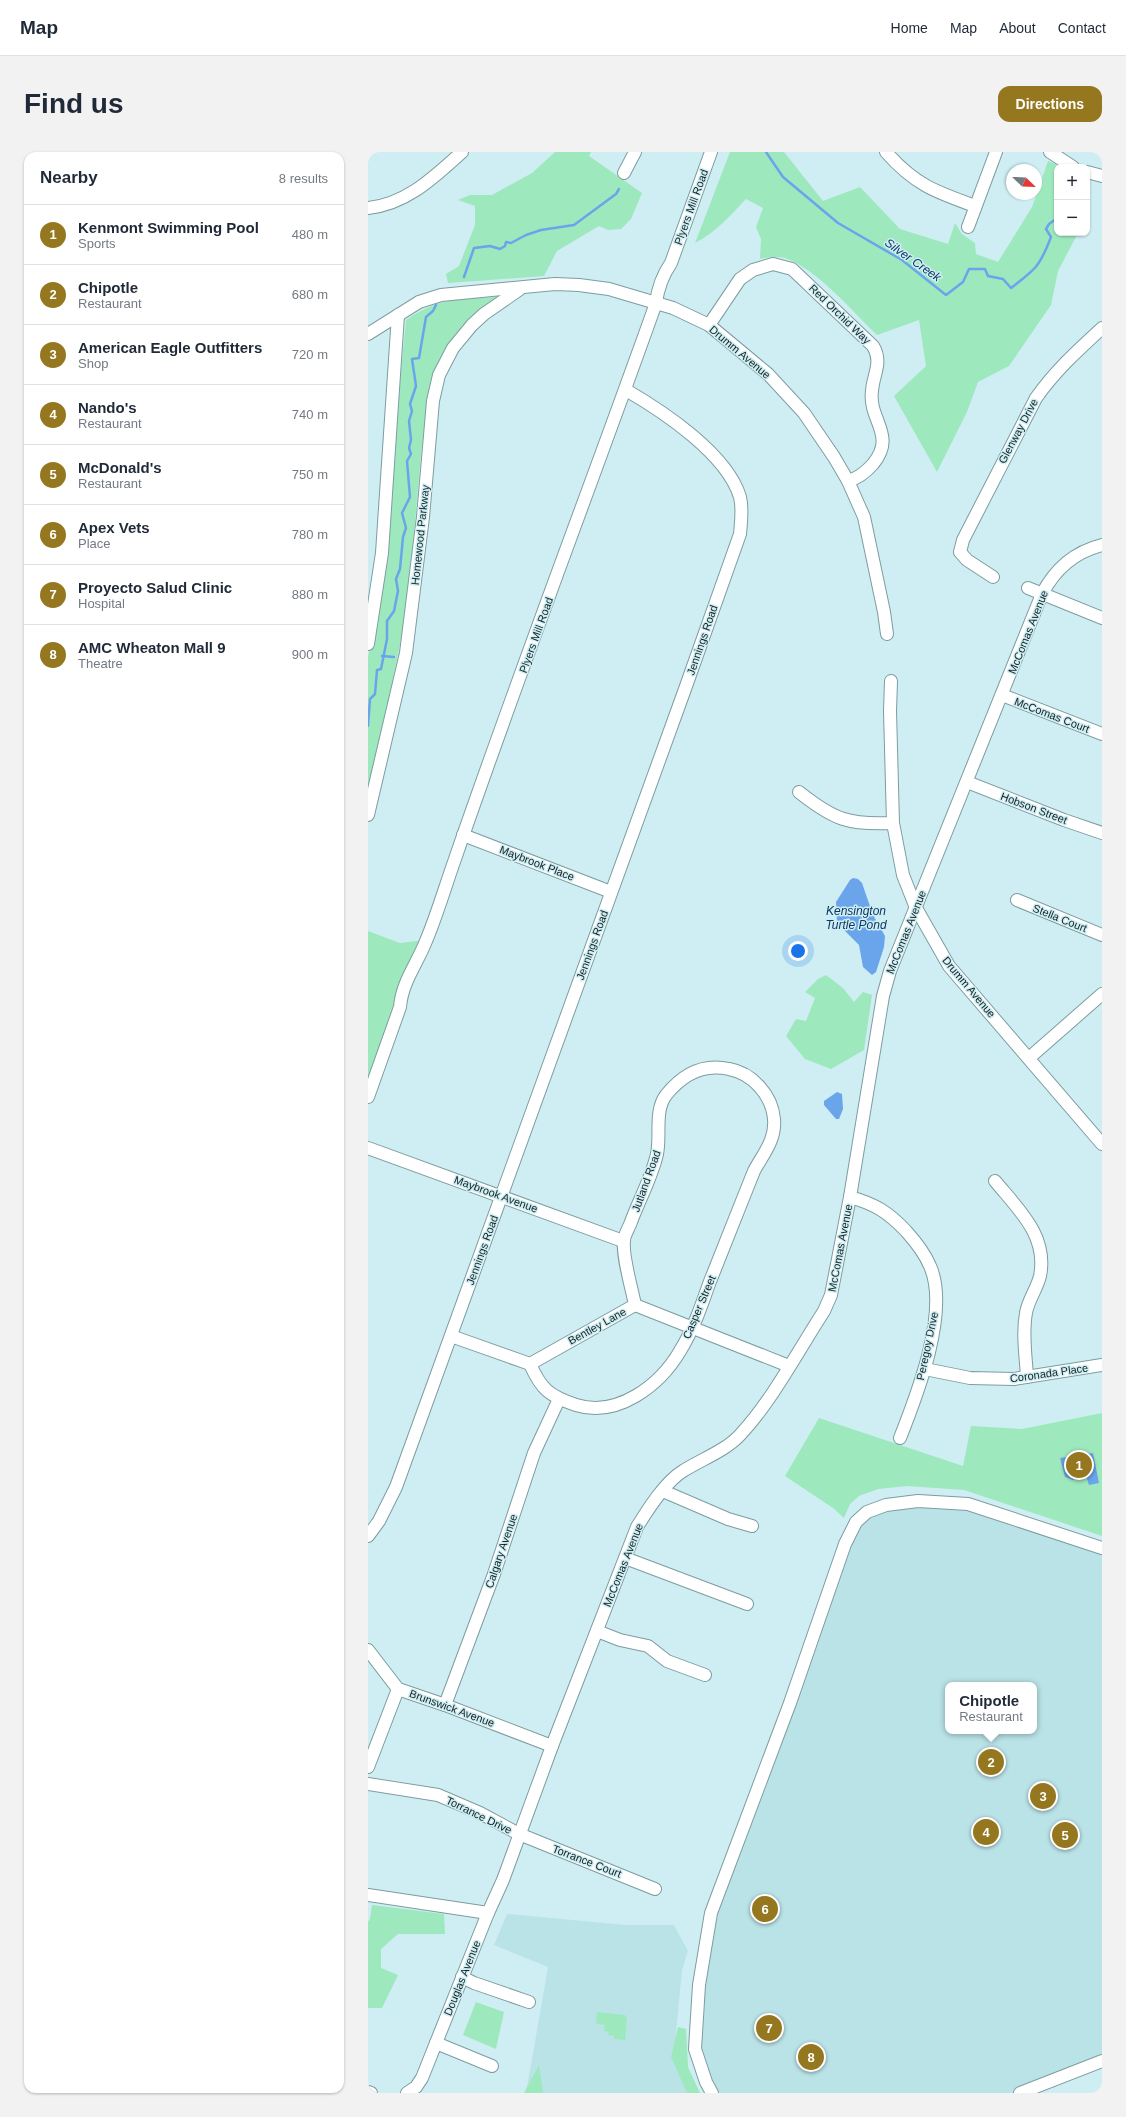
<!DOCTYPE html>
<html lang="en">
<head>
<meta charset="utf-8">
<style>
	:root { --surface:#fff; --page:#f2f2f3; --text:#1f2937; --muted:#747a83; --line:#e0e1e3; --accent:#95771f }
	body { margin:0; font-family:Helvetica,sans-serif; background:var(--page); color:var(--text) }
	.controls { position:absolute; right:12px; top:12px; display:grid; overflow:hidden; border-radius:8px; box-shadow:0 1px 3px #0004 }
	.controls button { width:36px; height:36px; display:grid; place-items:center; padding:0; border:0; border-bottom:1px solid var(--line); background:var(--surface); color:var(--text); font:20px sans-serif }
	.compass { position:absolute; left:638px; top:12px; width:36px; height:36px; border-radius:50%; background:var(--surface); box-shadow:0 1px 3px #0004; rotate:113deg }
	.you { position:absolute; left:430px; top:799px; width:14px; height:14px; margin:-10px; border:3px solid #fff; border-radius:50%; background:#1a73e8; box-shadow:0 0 0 6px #1a73e833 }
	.badge { display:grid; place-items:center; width:26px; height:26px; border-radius:50%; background:var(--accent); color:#fff; font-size:13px; font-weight:700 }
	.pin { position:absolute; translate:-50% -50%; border:2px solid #fff; box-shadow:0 1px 4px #0006 }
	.popup { position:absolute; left:577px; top:1530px; width:92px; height:52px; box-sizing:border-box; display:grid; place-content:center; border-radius:8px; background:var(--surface); filter:drop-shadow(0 1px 3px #0005); font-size:13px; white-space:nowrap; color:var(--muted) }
	.popup b { font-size:15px; color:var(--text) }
	.popup::after { content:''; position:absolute; left:50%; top:100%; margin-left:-8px; border:8px solid transparent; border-top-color:var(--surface) }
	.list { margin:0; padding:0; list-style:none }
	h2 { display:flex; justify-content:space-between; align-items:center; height:52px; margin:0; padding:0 16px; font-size:17px }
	h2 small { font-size:13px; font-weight:400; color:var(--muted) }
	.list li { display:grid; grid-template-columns:26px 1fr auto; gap:12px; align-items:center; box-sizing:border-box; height:60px; padding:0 16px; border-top:1px solid var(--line) }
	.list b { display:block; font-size:15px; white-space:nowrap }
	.list p { margin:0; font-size:13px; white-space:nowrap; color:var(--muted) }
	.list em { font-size:13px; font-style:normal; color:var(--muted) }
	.map { position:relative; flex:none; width:734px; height:1941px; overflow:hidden; border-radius:12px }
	header { display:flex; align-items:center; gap:24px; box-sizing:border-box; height:56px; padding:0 20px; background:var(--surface); border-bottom:1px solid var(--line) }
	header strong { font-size:19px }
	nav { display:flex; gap:22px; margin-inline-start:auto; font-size:14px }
	.intro { display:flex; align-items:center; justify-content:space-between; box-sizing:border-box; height:96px; padding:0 24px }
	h1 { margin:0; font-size:28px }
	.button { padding:10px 18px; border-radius:12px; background:var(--accent); color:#fff; font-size:14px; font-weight:700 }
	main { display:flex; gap:24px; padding:0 24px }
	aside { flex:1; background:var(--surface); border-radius:12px; box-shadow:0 1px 3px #0004 }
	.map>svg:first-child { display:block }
	.built { fill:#bae3e8; fill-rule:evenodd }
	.green { fill:#9ee8be }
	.water { fill:#6aa5eb }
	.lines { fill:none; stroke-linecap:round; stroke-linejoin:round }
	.stream { stroke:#6aa5eb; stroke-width:2.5 }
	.minor-casing { stroke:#7e9ca0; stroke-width:14 }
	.minor { stroke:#fff; stroke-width:12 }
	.labels { text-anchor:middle; stroke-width:3; stroke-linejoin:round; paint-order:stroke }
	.street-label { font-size:11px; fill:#152123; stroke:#ceeef3 }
	.water-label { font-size:12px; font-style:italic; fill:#0d3763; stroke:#ceeef3 }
</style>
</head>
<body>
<header>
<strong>Map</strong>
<nav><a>Home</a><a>Map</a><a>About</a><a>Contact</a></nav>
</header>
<div class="intro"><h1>Find us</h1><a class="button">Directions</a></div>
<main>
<aside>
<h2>Nearby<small>8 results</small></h2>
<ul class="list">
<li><span class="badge">1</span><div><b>Kenmont Swimming Pool</b><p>Sports</p></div><em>480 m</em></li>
<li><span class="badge">2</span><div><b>Chipotle</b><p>Restaurant</p></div><em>680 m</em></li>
<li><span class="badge">3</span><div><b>American Eagle Outfitters</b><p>Shop</p></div><em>720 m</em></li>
<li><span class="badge">4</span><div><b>Nando's</b><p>Restaurant</p></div><em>740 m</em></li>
<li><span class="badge">5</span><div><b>McDonald's</b><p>Restaurant</p></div><em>750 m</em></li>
<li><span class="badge">6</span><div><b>Apex Vets</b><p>Place</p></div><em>780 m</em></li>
<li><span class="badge">7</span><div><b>Proyecto Salud Clinic</b><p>Hospital</p></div><em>880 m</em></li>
<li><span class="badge">8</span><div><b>AMC Wheaton Mall 9</b><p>Theatre</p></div><em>900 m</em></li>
</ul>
</aside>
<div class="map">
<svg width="734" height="1941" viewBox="0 0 734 1941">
	<rect width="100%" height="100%" fill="#ceeef3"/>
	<g class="built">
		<path d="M 600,1352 L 734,1396 L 734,1909 L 652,1941 L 344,1941 L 327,1897 L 343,1761 L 488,1370 L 518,1353 ZM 580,1533 L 666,1533 L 666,1579 L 580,1579 Z"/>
		<path d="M 139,1762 L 258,1773 L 306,1773 L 320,1799 L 314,1818 L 306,1903 L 323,1941 L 158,1941 L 180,1815 L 126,1793 Z"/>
	</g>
	<g class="green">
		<path d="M 187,0 L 223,0 L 221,4 L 274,41 L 263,67 L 253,77 L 240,78 L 231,74 L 189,99 L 176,124 L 80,131 L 78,122 L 91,114 L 107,73 L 107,54 L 90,48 L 102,43 L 124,43 L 164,21 Z"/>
		<path d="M 362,0 L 416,0 L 455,49 L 492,35 L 532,77 L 580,92 L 587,71 L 594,82 L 607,91 L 608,102 L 630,110 L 664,55 L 680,9 L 688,12 L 689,81 L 710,81 L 690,119 L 683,153 L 641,214 L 610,230 L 599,260 L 569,320 L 526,244 L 558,214 L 551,168 L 509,183 C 484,159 449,117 417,106 C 409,104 400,105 392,107 L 393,87 L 388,75 L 395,56 L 378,47 C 362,64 348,80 327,91 Z"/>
		<path d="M 130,145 L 95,175 L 76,199 L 63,231 L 53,302 L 41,441 L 33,488 L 0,644 L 0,505 L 9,461 L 38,168 C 71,145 92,147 130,145 Z"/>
		<path d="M 0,779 L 32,791 L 57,788 L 0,940 Z"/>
		<path d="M 458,823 L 475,836 L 486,850 L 495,840 L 504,843 L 496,898 L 463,917 L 437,907 L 418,884 L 428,867 L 438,869 L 447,846 L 437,840 L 450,827 Z"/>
		<path d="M 734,1261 L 734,1384 L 596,1338 L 539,1334 L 510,1337 L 491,1344 L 482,1352 L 476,1366 L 465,1356 L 417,1324 L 451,1266 L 595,1314 L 603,1274 L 654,1277 Z"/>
		<path d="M 4,1753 L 76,1762 L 77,1782 L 30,1782 L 13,1797 L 13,1816 L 30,1823 L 14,1856 L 0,1856 L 0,1770 L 2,1767 Z"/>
		<path d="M 108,1850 L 136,1860 L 128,1897 L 95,1883 Z"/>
		<path d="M 229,1860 L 257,1863 L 259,1867 L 257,1888 L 246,1887 L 246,1884 L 240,1883 L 241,1880 L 236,1879 L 237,1873 L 228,1872 Z"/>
		<path d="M 310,1875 L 318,1877 L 320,1915 L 332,1941 L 319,1941 L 303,1905 Z"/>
		<path d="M 171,1913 L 175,1941 L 156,1941 Z"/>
	</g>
	<g class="water">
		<path d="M 485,726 L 490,727 L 494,731 L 505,763 L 517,784 L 516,795 L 508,820 L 504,823 L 495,815 L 491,793 L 469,771 L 468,750 L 482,728 Z"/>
		<path d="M 469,940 L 474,942 L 475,957 L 471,967 L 468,967 L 456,953 L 456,949 Z"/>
		<path d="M 725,1301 L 731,1331 L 721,1333 L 717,1321 L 705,1328 L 697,1325 L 692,1306 Z"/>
	</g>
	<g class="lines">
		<g class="stream">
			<path d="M 398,0 L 415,25 L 470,71 L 534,108 L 578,143 L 595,130 L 601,117 L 617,117 L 620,124 L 635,127 L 643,136 C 668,117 672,114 683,85 L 678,77 L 681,72 L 688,67 L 689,57"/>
			<path d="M 96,125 L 106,96 L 122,94 L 132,97 L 137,94 L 138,90 L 143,91 L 158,83 L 173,78 L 206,73 L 248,42 L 251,37"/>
			<path d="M 14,504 L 26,505"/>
			<path d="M 0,574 L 2,547 L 7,542 L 9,518 L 13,517 L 19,487 L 19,469 L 26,459 L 30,439 L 28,427 L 32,417 L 35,385 L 38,376 L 34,361 L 42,345 L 39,309 L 43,302 L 41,296 L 43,288 L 41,269 L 44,259 L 42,252 L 48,234 L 44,207 L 51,206 L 58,165 L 65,159 L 68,153"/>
		</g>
		<defs>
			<g id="minor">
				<path d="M 518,0 C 547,33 568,40 607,54"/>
				<path d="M 682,0 L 705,15"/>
				<path d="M 719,20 L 734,24"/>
				<path d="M 256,21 L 267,0"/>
				<path d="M 0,56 C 39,52 66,25 94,0"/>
				<path d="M 600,75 L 628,0"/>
				<path d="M 341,173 L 372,127 L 385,118 L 405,112 L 424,117 L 505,194 C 515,210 505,223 504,239 C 500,268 529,283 505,312 C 498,320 491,326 480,329"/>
				<path d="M 0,182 L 51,150 L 73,143 L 187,132 L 211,133 L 241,137 L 305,156 L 341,173 L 400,222 L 436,261 L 466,305 L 480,329 L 496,365 L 516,460 L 519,482"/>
				<path d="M 625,425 L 599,408 L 592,400 L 595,388 L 668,246 C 687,219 710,198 734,176"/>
				<path d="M 660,436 L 734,466"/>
				<path d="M 0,492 L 14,401 L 30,163"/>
				<path d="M 523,529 L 522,559 L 525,671 L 535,723 L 548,756 L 581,814 L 734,992"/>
				<path d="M 634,543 L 734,582"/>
				<path d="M 599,630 L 696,668 L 734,681"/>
				<path d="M 431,640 C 466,668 481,673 525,671"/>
				<path d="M 0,663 L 38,501 L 55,365 L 65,249 L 71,223 L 85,196 L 104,173 L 116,162 L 152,137"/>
				<path d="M 95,683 L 243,740"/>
				<path d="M 649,748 L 734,783"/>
				<path d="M 661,906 L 734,842"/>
				<path d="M 0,945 L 32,855 C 34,830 49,812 58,789 C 69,763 77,735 87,707 C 151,521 222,336 288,151 C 290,135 294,124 303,111 L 343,0"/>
				<path d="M 0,996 L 255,1089"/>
				<path d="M 627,1029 C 651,1058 680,1084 672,1124 C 669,1137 660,1148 658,1161 C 654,1182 658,1205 659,1225"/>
				<path d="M 482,1045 C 507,1052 520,1060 538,1079 C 547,1089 557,1102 562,1114 C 582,1159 549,1243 532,1286"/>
				<path d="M 267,1153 L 421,1214"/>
				<path d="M 83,1184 L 162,1212 L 267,1153"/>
				<path d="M 162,1212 C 173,1237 181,1244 208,1253 C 250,1266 292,1233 312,1199 C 325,1178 333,1155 341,1132 C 352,1105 363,1077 374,1049 C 378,1039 382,1029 386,1019 C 395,1002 408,988 406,967 C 404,943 384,921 361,917 C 334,911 314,923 298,943 C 286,959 293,983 289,1002 C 284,1025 271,1048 263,1070 C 261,1076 256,1083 256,1089 C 254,1104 264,1137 267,1153"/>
				<path d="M 557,1217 L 602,1226 L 646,1227 L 734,1213"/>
				<path d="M 295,1339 L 360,1367 L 384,1374"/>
				<path d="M 0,1384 L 11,1369 L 28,1335 L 317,537 L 372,382 C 373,370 375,357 372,345 C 359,302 296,260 258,238"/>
				<path d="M 257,1406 L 379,1452"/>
				<path d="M 229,1479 L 252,1488 L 280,1494 L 299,1509 L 337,1523"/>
				<path d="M 0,1498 L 30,1537 L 77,1553 L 184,1594"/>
				<path d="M 77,1553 L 126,1422 L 166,1301 L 191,1247"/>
				<path d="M 0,1615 L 30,1537"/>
				<path d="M 0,1632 L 70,1643 L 112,1661 L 151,1682 L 287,1737"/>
				<path d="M 0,1743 L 120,1761"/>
				<path d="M 94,1825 L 106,1831 L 161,1850"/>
				<path d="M 68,1891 L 124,1914"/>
				<path d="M 0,1940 L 3,1941"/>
				<path d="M 39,1941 L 48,1935 L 54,1926 L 120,1761 L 135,1728 L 184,1594 L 269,1375 C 280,1357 297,1330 315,1319 C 334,1307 357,1299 372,1283 C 404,1249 430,1199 456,1159 L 463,1143 L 482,1045 L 515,844 L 522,819 L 674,442 C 687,417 706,400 734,393"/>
				<path d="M 344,1941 L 338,1930 L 327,1897 L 331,1833 L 343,1761 L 422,1551 L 477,1392 L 488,1370 L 499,1360 L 518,1353 L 550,1349 L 600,1352 L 734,1396"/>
				<path d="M 652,1941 L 734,1909"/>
			</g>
		</defs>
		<use href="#minor" class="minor-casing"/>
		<use href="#minor" class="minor"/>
	</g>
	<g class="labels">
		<g class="street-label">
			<text transform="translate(323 55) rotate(-70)" y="4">Plyers Mill Road</text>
			<text transform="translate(472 162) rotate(44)" y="4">Red Orchid Way</text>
			<text transform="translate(372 200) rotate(40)" y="4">Drumm Avenue</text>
			<text transform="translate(650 279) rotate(-62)" y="4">Glenway Drive</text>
			<text transform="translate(52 383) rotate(-84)" y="4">Homewood Parkway</text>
			<text transform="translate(660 480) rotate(-68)" y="4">McComas Avenue</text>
			<text transform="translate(168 483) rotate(-70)" y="4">Plyers Mill Road</text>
			<text transform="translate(334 488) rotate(-71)" y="4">Jennings Road</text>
			<text transform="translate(684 563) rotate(21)" y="4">McComas Court</text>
			<text transform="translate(666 656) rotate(21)" y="4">Hobson Street</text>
			<text transform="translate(169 711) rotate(21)" y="4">Maybrook Place</text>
			<text transform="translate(692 766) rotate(22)" y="4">Stella Court</text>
			<text transform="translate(538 780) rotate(-68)" y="4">McComas Avenue</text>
			<text transform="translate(224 793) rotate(-70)" y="4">Jennings Road</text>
			<text transform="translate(601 835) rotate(50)" y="4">Drumm Avenue</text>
			<text transform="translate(278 1029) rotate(-70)" y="4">Jutland Road</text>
			<text transform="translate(128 1042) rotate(20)" y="4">Maybrook Avenue</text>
			<text transform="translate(472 1096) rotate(-79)" y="4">McComas Avenue</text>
			<text transform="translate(114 1098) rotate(-70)" y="4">Jennings Road</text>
			<text transform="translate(331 1155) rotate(-67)" y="4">Casper Street</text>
			<text transform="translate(229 1174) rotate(-29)" y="4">Bentley Lane</text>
			<text transform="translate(559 1194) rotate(-78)" y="4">Peregoy Drive</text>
			<text transform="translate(681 1221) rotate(-8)" y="4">Coronada Place</text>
			<text transform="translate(133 1399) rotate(-71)" y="4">Calgary Avenue</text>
			<text transform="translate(255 1413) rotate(-68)" y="4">McComas Avenue</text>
			<text transform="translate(84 1556) rotate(20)" y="4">Brunswick Avenue</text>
			<text transform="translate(111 1663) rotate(26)" y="4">Torrance Drive</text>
			<text transform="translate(219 1709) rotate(21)" y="4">Torrance Court</text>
			<text transform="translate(94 1826) rotate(-68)" y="4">Douglas Avenue</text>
		</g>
		<g class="water-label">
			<text transform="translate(545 108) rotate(35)" y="4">Silver Creek</text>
			<text x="488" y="763">Kensington<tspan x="488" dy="14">Turtle Pond</tspan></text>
		</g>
	</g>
</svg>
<div class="controls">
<button>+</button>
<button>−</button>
</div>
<svg class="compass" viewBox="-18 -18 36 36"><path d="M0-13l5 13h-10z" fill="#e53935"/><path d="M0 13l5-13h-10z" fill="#747a83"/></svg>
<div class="you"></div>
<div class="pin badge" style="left:711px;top:1313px">1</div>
<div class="pin badge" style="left:623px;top:1610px">2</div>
<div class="popup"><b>Chipotle</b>Restaurant</div>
<div class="pin badge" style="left:675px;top:1644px">3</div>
<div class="pin badge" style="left:618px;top:1680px">4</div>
<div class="pin badge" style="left:697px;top:1683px">5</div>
<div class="pin badge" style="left:397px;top:1757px">6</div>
<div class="pin badge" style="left:401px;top:1876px">7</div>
<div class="pin badge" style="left:443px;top:1905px">8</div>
</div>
</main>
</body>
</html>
